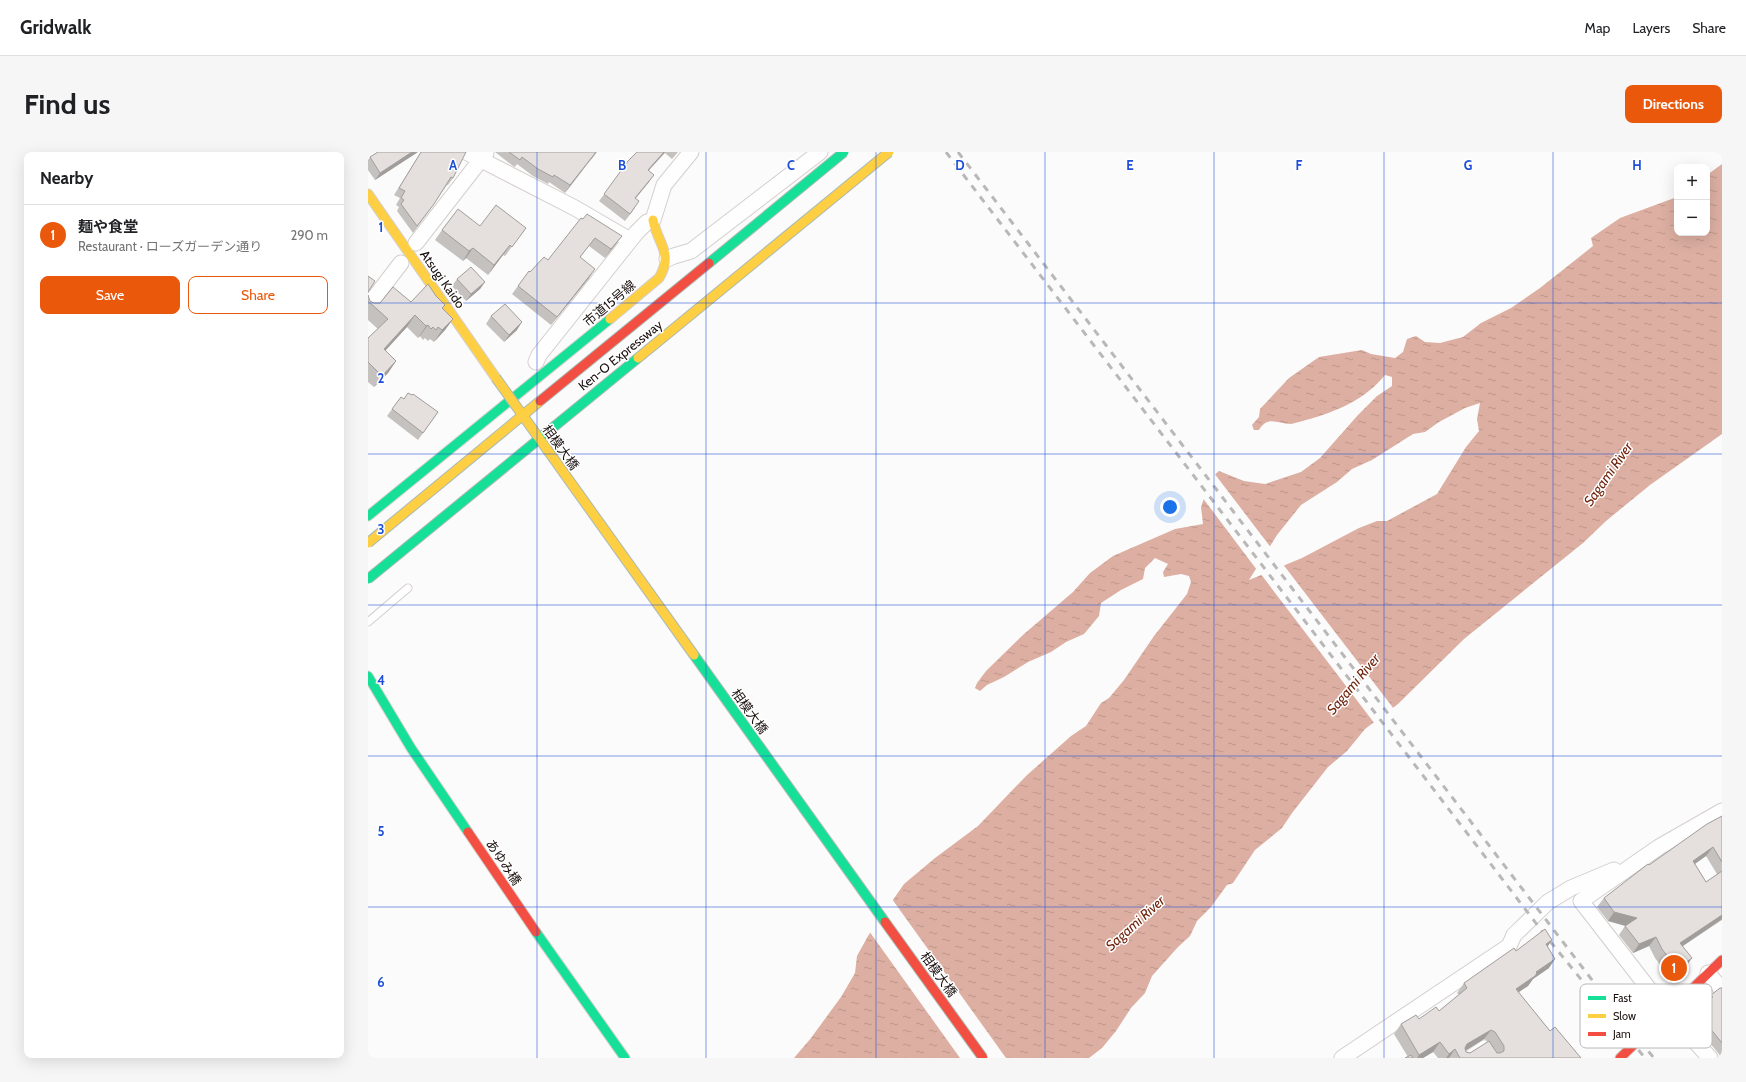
<!DOCTYPE html>
<html lang="en">
<head>
<meta charset="utf-8">
<style>
	:root { --surface:#fff; --page:#f6f6f6; --text:#202124; --muted:#757577; --line:#e0e0e0; --accent:#ea580c }
	body { margin:0; font-family:Cabin,"Noto Sans JP",sans-serif; background:var(--page); color:var(--text) }
	.controls { position:absolute; right:12px; top:12px; display:grid; overflow:hidden; border-radius:8px; box-shadow:0 4px 16px #0002 }
	.controls button { width:36px; height:36px; display:grid; place-items:center; padding:0; border:0; border-bottom:1px solid var(--line); background:var(--surface); color:var(--text); font:20px sans-serif }
	.you { position:absolute; left:802px; top:355px; width:14px; height:14px; margin:-10px; border:3px solid #fff; border-radius:50%; background:#1a73e8; box-shadow:0 0 0 6px #1a73e833 }
	.badge { display:grid; place-items:center; width:26px; height:26px; border-radius:50%; background:var(--accent); color:#fff; font-size:13px; font-weight:700 }
	.pin { position:absolute; translate:-50% -50%; border:2px solid #fff; box-shadow:0 1px 4px #0006 }
	.list { margin:0; padding:0; list-style:none }
	h2 { display:flex; justify-content:space-between; align-items:center; height:52px; margin:0; padding:0 16px; font-size:17px }
	h2 small { font-size:13px; font-weight:400; color:var(--muted) }
	.list li { display:grid; grid-template-columns:26px 1fr auto; gap:12px; align-items:center; box-sizing:border-box; height:60px; padding:0 16px; border-top:1px solid var(--line) }
	.list b { display:block; font-size:15px; white-space:nowrap }
	.list p { margin:0; font-size:13px; white-space:nowrap; color:var(--muted) }
	.list em { font-size:13px; font-style:normal; color:var(--muted) }
	.actions { display:flex; gap:8px; padding:12px 16px }
	.actions a { flex:1; padding:9px 0; border:1px solid var(--accent); border-radius:8px; text-align:center; font-size:14px; color:var(--accent) }
	.actions .main { background:var(--accent); color:#fff }
	.map { position:relative; flex:none; width:1354px; height:906px; overflow:hidden; border-radius:8px }
	header { display:flex; align-items:center; gap:24px; box-sizing:border-box; height:56px; padding:0 20px; background:var(--surface); border-bottom:1px solid var(--line) }
	header strong { font-size:19px }
	nav { display:flex; gap:22px; margin-inline-start:auto; font-size:14px }
	.intro { display:flex; align-items:center; justify-content:space-between; box-sizing:border-box; height:96px; padding:0 24px }
	h1 { margin:0; font-size:28px }
	.button { padding:10px 18px; border-radius:8px; background:var(--accent); color:#fff; font-size:14px; font-weight:700 }
	main { display:flex; gap:24px; padding:0 24px }
	aside { flex:1; background:var(--surface); border-radius:8px; box-shadow:0 4px 16px #0002 }
	.map>svg:first-child { display:block }
	.water { fill:url(#water-ripples); fill-rule:evenodd }
	.pier { fill:#fbfbfb }
	.lines { fill:none; stroke-linecap:round; stroke-linejoin:round }
	.lane-casing { stroke:#d4cfcd; stroke-width:9 }
	.street-casing { stroke:#d4cfcd; stroke-width:17 }
	.fast-casing { stroke:#d4cfcd; stroke-width:11 }
	.slow-casing { stroke:#d4cfcd; stroke-width:11 }
	.jam-casing { stroke:#d4cfcd; stroke-width:11 }
	.lane { stroke:#fefefe; stroke-width:7 }
	.street { stroke:#fefefe; stroke-width:15 }
	.fast { stroke:#16e098; stroke-width:9 }
	.slow { stroke:#ffcf43; stroke-width:9 }
	.jam { stroke:#f24e42; stroke-width:9 }
	.rail { stroke:#b9b8b7; stroke-width:3; stroke-dasharray:7 7; stroke-linecap:butt }
	.fast-bridge-casing { stroke:#aabab4; stroke-width:11; stroke-linecap:butt }
	.slow-bridge-casing { stroke:#aabab4; stroke-width:11; stroke-linecap:butt }
	.jam-bridge-casing { stroke:#aabab4; stroke-width:11; stroke-linecap:butt }
	.fast-bridge { stroke:#16e098; stroke-width:9 }
	.slow-bridge { stroke:#ffcf43; stroke-width:9 }
	.jam-bridge { stroke:#f24e42; stroke-width:9 }
	.wall { fill:#c5c1bf; fill-rule:evenodd }
	.shaded-wall { fill:#a09d9b }
	.building { fill:#e5e0de; stroke:#a09d9b; fill-rule:evenodd }
	.grid { fill:none; stroke:#1d4ed8; stroke-width:1; stroke-opacity:0.55 }
	.labels { text-anchor:middle; stroke-width:3; stroke-linejoin:round; paint-order:stroke }
	.street-label { font-size:13px; fill:#19100e; stroke:#fff }
	.water-label { font-size:14px; font-style:italic; fill:#6f230b; stroke:#fff }
	.key { fill:#fff; stroke:#bab7b7; stroke-width:1 }
	.key-label { font-size:11px; fill:#19100e }
	.grid-label { font-size:13px; text-anchor:middle; font-weight:bold; fill:#1d4ed8; stroke:#fff; stroke-width:3; stroke-linejoin:round; paint-order:stroke }
</style>
</head>
<body>
<header>
<strong>Gridwalk</strong>
<nav><a>Map</a><a>Layers</a><a>Share</a></nav>
</header>
<div class="intro"><h1>Find us</h1><a class="button">Directions</a></div>
<main>
<aside>
<h2>Nearby<small></small></h2>
<ul class="list">
<li><span class="badge">1</span><div><b>麺や食堂</b><p>Restaurant · ローズガーデン通り</p></div><em>290 m</em></li>
</ul>
<div class="actions"><a class="main">Save</a><a>Share</a></div>
</aside>
<div class="map">
<svg width="1354" height="906" viewBox="0 0 1354 906">
	<defs>
		<pattern id="water-ripples" width="26" height="14" patternUnits="userSpaceOnUse"><rect width="26" height="14" fill="#dcafa2"/><path d="M2 4q2-2 4 0t4 0M15 11q2-2 4 0t4 0" fill="none" stroke="#bc968a"/></pattern>
	</defs>
	<rect width="100%" height="100%" fill="#fbfbfb"/>
	<path class="water" d="M 1354,12 L 1354,282 L 1282,333 L 1238,369 L 1215,391 L 1096,487 L 1030,552 L 997,577 L 979,599 L 960,615 L 924,661 L 914,676 L 887,698 L 865,731 L 859,733 L 843,755 L 829,769 L 822,784 L 810,795 L 784,824 L 777,841 L 763,856 L 748,879 L 734,896 L 721,906 L 426,906 L 443,886 L 473,845 L 487,821 L 489,804 L 500,784 L 536,732 L 567,706 L 610,674 L 658,624 L 703,584 L 718,574 L 733,551 L 741,546 L 756,528 L 786,484 L 819,442 L 823,430 L 821,424 L 813,422 L 796,425 L 795,420 L 800,412 L 787,406 L 777,416 L 775,427 L 753,438 L 733,451 L 731,464 L 716,482 L 698,490 L 683,500 L 660,510 L 636,525 L 619,533 L 612,539 L 607,536 L 609,531 L 618,519 L 656,482 L 705,440 L 722,421 L 745,404 L 807,377 L 835,372 L 833,355 L 843,326 L 851,319 L 876,329 L 897,332 L 933,320 L 952,306 L 990,263 L 1009,244 L 1024,234 L 1024,225 L 1017,223 C 998,247 968,260 938,268 C 934,269 928,271 923,272 C 909,272 900,263 891,278 L 886,278 L 884,273 L 891,265 L 892,257 L 921,226 L 951,205 L 994,198 L 1003,202 L 1027,206 L 1035,200 L 1039,187 L 1048,184 L 1057,190 L 1072,191 L 1095,185 L 1113,171 L 1143,156 L 1172,136 L 1225,94 L 1223,86 L 1252,66 L 1309,45 L 1309,81 L 1339,81 L 1339,23 ZM 1112,251 L 1109,267 L 1111,279 L 1098,295 L 1069,342 L 1019,369 L 1009,369 L 991,376 L 934,406 L 881,428 L 909,383 L 933,353 L 969,330 L 984,317 L 1004,308 L 1045,282 L 1057,280 L 1071,270 L 1097,256 Z"/>
	<g class="pier">
		<path d="M 846,321 L 904,397 L 889,418 L 834,345 L 841,325 Z"/>
		<path d="M 914,411 L 1026,557 L 1007,572 L 892,421 Z"/>
		<path d="M 524,747 L 638,906 L 592,906 L 501,779 Z"/>
	</g>
	<g class="lines">
		<defs>
			<g id="lane">
				<path d="M 0,470 L 40,436"/>
				<path d="M 1095,906 L 1116,892 L 1125,906"/>
			</g>
			<g id="street">
				<path d="M 98,0 L 207,56 L 262,88"/>
				<path d="M 48,91 L 118,1"/>
				<path d="M 299,107 L 306,104 L 323,99 L 452,0"/>
				<path d="M 0,154 L 33,111"/>
				<path d="M 168,210 L 171,203 L 268,81 L 279,70 L 285,68 L 296,33 L 323,0"/>
				<path d="M 1340,821 L 1354,838"/>
				<path d="M 974,906 L 1141,794 L 1146,783 L 1180,750 L 1203,736 L 1246,718"/>
				<path d="M 1342,906 L 1291,850 L 1213,749 L 1291,695 L 1354,659"/>
			</g>
			<g id="fast">
				<path d="M 0,364 L 242,167"/>
				<path d="M 0,524 L 43,596 L 100,680"/>
				<path d="M 168,780 L 257,906"/>
			</g>
			<g id="slow">
				<path d="M 0,42 L 128,226"/>
				<path d="M 242,167 L 291,126 C 306,101 290,93 285,68"/>
			</g>
			<g id="jam">
				<path d="M 100,680 L 168,780"/>
				<path d="M 1252,906 L 1354,808"/>
			</g>
		</defs>
		<use href="#lane" class="lane-casing"/>
		<use href="#street" class="street-casing"/>
		<use href="#fast" class="fast-casing"/>
		<use href="#slow" class="slow-casing"/>
		<use href="#jam" class="jam-casing"/>
		<use href="#lane" class="lane"/>
		<use href="#street" class="street"/>
		<use href="#fast" class="fast"/>
		<use href="#slow" class="slow"/>
		<use href="#jam" class="jam"/>
		<g class="rail">
			<path d="M 578,0 L 1177,783 L 1277,906"/>
			<path d="M 590,0 L 1257,871 L 1286,906"/>
		</g>
		<defs>
			<g id="fast-bridge">
				<path d="M 341,111 L 476,0"/>
				<path d="M 0,427 L 270,206"/>
				<path d="M 326,503 L 517,770"/>
			</g>
			<g id="slow-bridge">
				<path d="M 270,206 L 521,0"/>
				<path d="M 128,226 L 326,503"/>
				<path d="M 0,391 L 172,249"/>
			</g>
			<g id="jam-bridge">
				<path d="M 172,249 L 341,111"/>
				<path d="M 517,770 L 615,906"/>
			</g>
		</defs>
		<use href="#fast-bridge" class="fast-bridge-casing"/>
		<use href="#slow-bridge" class="slow-bridge-casing"/>
		<use href="#jam-bridge" class="jam-bridge-casing"/>
		<use href="#fast-bridge" class="fast-bridge"/>
		<use href="#slow-bridge" class="slow-bridge"/>
		<use href="#jam-bridge" class="jam-bridge"/>
	</g>
	<g class="wall">
		<path d="M 10,0 L 50,0 L 7,28 L 0,18 L 0,8 L 2,5 Z"/>
		<path d="M 53,0 L 97,0 L 85,26 L 80,33 L 79,33 L 61,59 L 45,81 L 29,59 L 31,55 L 28,53 L 32,46 L 26,43 Z"/>
		<path d="M 127,0 L 229,0 L 197,41 L 181,30 L 180,32 L 165,24 L 149,12 L 147,15 L 145,14 Z"/>
		<path d="M 269,0 L 310,0 L 304,7 L 297,1 L 281,18 L 281,30 L 268,46 L 267,56 L 257,69 L 231,49 Z"/>
		<path d="M 215,67 L 248,92 L 237,106 L 221,94 L 212,105 L 221,126 L 183,173 L 144,142 L 150,134 L 162,120 L 180,108 Z"/>
		<path d="M 112,74 L 158,76 L 137,104 L 135,103 L 120,123 L 98,106 L 95,109 L 67,88 L 74,78 Z"/>
		<path d="M 89,127 L 117,130 L 112,137 L 98,149 L 84,134 Z"/>
		<path d="M 0,143 L 2,149 L 6,151 L 43,150 L 68,144 L 77,153 L 75,156 L 85,167 L 77,178 L 66,190 L 62,187 L 60,189 L 57,186 L 55,188 L 52,184 L 50,186 L 39,175 L 17,198 L 28,209 L 20,221 L 6,235 L 0,230 L 0,186 L 10,177 L 0,168 Z"/>
		<path d="M 123,164 L 149,178 L 136,190 L 118,172 Z"/>
		<path d="M 33,245 L 36,247 L 70,260 L 50,288 L 19,264 Z"/>
		<path d="M 1354,664 L 1354,768 L 1315,794 L 1317,816 L 1302,826 L 1287,806 L 1281,794 L 1265,801 L 1251,783 L 1257,774 L 1240,769 L 1229,755 L 1236,746 L 1281,713 ZM 1338,704 L 1349,722 L 1338,730 L 1327,712 Z"/>
		<path d="M 1180,795 L 1181,816 L 1165,827 L 1160,834 L 1150,840 L 1182,879 L 1213,906 L 1070,906 L 1065,900 L 1055,906 L 1037,906 L 1040,905 L 1026,882 L 1033,872 L 1051,867 L 1071,859 L 1091,843 L 1089,841 L 1096,831 ZM 1116,887 L 1121,890 L 1102,901 L 1098,900 L 1097,899 Z"/>
		<path d="M 1354,836 L 1354,906 L 1322,866 L 1328,859 L 1338,850 L 1343,843 Z"/>
	</g>
	<g class="shaded-wall">
		<path d="M 44,0 L 50,0 L 7,28 L 12,21 Z"/>
		<path d="M 229,0 L 226,3 L 197,41 L 202,33 Z"/>
		<path d="M 296,0 L 297,0 L 275,25 L 280,18 Z"/>
		<path d="M 286,23 L 281,30 L 262,53 L 267,46 Z"/>
		<path d="M 254,84 L 248,92 L 237,106 L 243,97 Z"/>
		<path d="M 142,93 L 135,103 L 120,123 L 126,113 Z"/>
		<path d="M 105,96 L 98,106 L 95,109 L 101,99 Z"/>
		<path d="M 227,117 L 221,126 L 183,173 L 189,165 Z"/>
		<path d="M 117,130 L 112,137 L 98,149 L 103,142 Z"/>
		<path d="M 47,163 L 39,175 L 8,209 L 16,197 Z"/>
		<path d="M 85,167 L 77,178 L 66,190 L 74,178 Z"/>
		<path d="M 154,170 L 149,178 L 136,190 L 141,183 Z"/>
		<path d="M 60,173 L 52,184 L 50,186 L 58,174 Z"/>
		<path d="M 28,209 L 20,221 L 6,235 L 14,224 Z"/>
		<path d="M 1345,695 L 1338,704 L 1318,718 L 1325,709 Z"/>
		<path d="M 1246,760 L 1269,766 L 1262,775 L 1240,769 Z"/>
		<path d="M 1354,763 L 1354,767 L 1306,800 L 1312,791 Z"/>
		<path d="M 1288,785 L 1281,794 L 1265,801 L 1271,792 Z"/>
		<path d="M 1184,788 L 1178,797 L 1178,792 Z"/>
		<path d="M 1324,806 L 1317,816 L 1302,826 L 1309,817 Z"/>
		<path d="M 1187,807 L 1181,816 L 1165,827 L 1160,834 L 1141,847 L 1148,837 L 1168,820 Z"/>
		<path d="M 1123,878 L 1116,887 L 1092,902 L 1099,892 Z"/>
		<path d="M 1072,890 L 1065,900 L 1055,906 L 1049,906 L 1051,903 Z"/>
		<path d="M 1087,897 L 1081,906 L 1078,906 L 1081,902 Z"/>
	</g>
	<g class="building">
		<path d="M 10,0 L 44,0 L 12,21 L 2,5 Z"/>
		<path d="M 53,0 L 98,0 L 85,26 L 83,25 L 66,52 L 49,74 L 33,52 L 36,48 L 33,46 L 37,39 L 31,36 Z"/>
		<path d="M 141,0 L 228,0 L 202,33 L 186,23 L 185,25 L 170,17 L 154,5 L 152,8 Z"/>
		<path d="M 269,0 L 296,0 L 280,18 L 286,23 L 267,46 L 271,49 L 262,62 L 236,42 L 260,9 Z"/>
		<path d="M 128,53 L 158,76 L 144,95 L 142,93 L 126,113 L 105,96 L 101,99 L 74,78 L 90,57 L 112,74 Z"/>
		<path d="M 219,62 L 254,84 L 243,97 L 227,86 L 212,105 L 227,117 L 189,165 L 150,134 L 161,119 L 162,120 L 176,105 L 180,108 L 213,66 L 215,67 Z"/>
		<path d="M 103,115 L 117,130 L 103,142 L 89,127 Z"/>
		<path d="M 0,124 L 7,129 L 0,140 Z"/>
		<path d="M 60,132 L 68,144 L 77,153 L 74,156 L 85,167 L 74,178 L 70,175 L 68,178 L 65,175 L 63,177 L 60,173 L 58,174 L 47,163 L 16,197 L 28,209 L 14,224 L 0,210 L 0,186 L 20,167 L 0,149 L 0,143 L 2,149 L 6,151 L 12,151 L 25,135 L 43,150 Z"/>
		<path d="M 137,152 L 154,170 L 141,183 L 123,164 Z"/>
		<path d="M 40,241 L 44,243 L 45,242 L 70,260 L 55,281 L 24,257 L 33,245 L 36,247 Z"/>
		<path d="M 1354,664 L 1354,710 L 1345,695 L 1325,709 L 1338,730 L 1354,719 L 1354,763 L 1312,791 L 1324,806 L 1309,817 L 1294,797 L 1288,785 L 1271,792 L 1257,774 L 1269,766 L 1246,760 L 1236,746 L 1280,712 L 1281,713 L 1339,672 Z"/>
		<path d="M 1177,777 L 1184,788 L 1178,792 L 1187,807 L 1168,820 L 1169,821 L 1167,824 L 1148,837 L 1182,879 L 1187,875 L 1213,906 L 1092,906 L 1087,897 L 1081,902 L 1072,890 L 1051,903 L 1033,872 L 1048,863 L 1051,867 L 1068,855 L 1071,859 L 1099,836 L 1096,831 L 1146,796 L 1148,799 ZM 1123,878 L 1127,880 L 1136,894 L 1136,899 L 1132,901 L 1129,901 L 1121,889 L 1102,901 L 1098,900 L 1097,896 L 1099,892 Z"/>
		<path d="M 1352,836 L 1354,836 L 1354,891 L 1328,859 L 1345,845 L 1343,843 Z"/>
		<path d="M 1043,903 L 1045,906 L 1037,906 Z"/>
	</g>
	<path class="grid" d="M 169,0 L 169,906M 338,0 L 338,906M 508,0 L 508,906M 677,0 L 677,906M 846,0 L 846,906M 1016,0 L 1016,906M 1185,0 L 1185,906M 0,151 L 1354,151M 0,302 L 1354,302M 0,453 L 1354,453M 0,604 L 1354,604M 0,755 L 1354,755"/>
	<g class="labels">
		<g class="street-label">
			<text transform="translate(75 127) rotate(55)" y="5">Atsugi Kaido</text>
			<text transform="translate(241 151) rotate(-40)" y="5">市道15号線</text>
			<text transform="translate(252 203) rotate(-39)" y="5">Ken-O Expressway</text>
			<text transform="translate(193 295) rotate(54)" y="5">相模大橋</text>
			<text transform="translate(382 559) rotate(54)" y="5">相模大橋</text>
			<text transform="translate(136 710) rotate(56)" y="5">あゆみ橋</text>
			<text transform="translate(571 822) rotate(54)" y="5">相模大橋</text>
		</g>
		<g class="water-label">
			<text transform="translate(1240 322) rotate(-55)" y="5">Sagami River</text>
			<text transform="translate(985 532) rotate(-50)" y="5">Sagami River</text>
			<text transform="translate(767 771) rotate(-42)" y="5">Sagami River</text>
		</g>
	</g>
	<rect x="1212" y="832" width="132" height="64" rx="6" class="key"/>
	<rect x="1220" y="844" width="18" height="4" fill="#16e098"/>
	<rect x="1220" y="862" width="18" height="4" fill="#ffcf43"/>
	<rect x="1220" y="880" width="18" height="4" fill="#f24e42"/>
	<g class="key-label">
		<text x="1245" y="850">Fast</text>
		<text x="1245" y="868">Slow</text>
		<text x="1245" y="886">Jam</text>
	</g>
	<g class="grid-label">
		<text x="85" y="18">A</text>
		<text x="254" y="18">B</text>
		<text x="423" y="18">C</text>
		<text x="592" y="18">D</text>
		<text x="762" y="18">E</text>
		<text x="931" y="18">F</text>
		<text x="1100" y="18">G</text>
		<text x="1269" y="18">H</text>
		<text x="13" y="80">1</text>
		<text x="13" y="231">2</text>
		<text x="13" y="382">3</text>
		<text x="13" y="533">4</text>
		<text x="13" y="684">5</text>
		<text x="13" y="835">6</text>
	</g>
</svg>
<div class="controls">
<button>+</button>
<button>−</button>
</div>
<div class="you"></div>
<div class="pin badge" style="left:1306px;top:816px">1</div>
</div>
</main>
</body>
</html>
